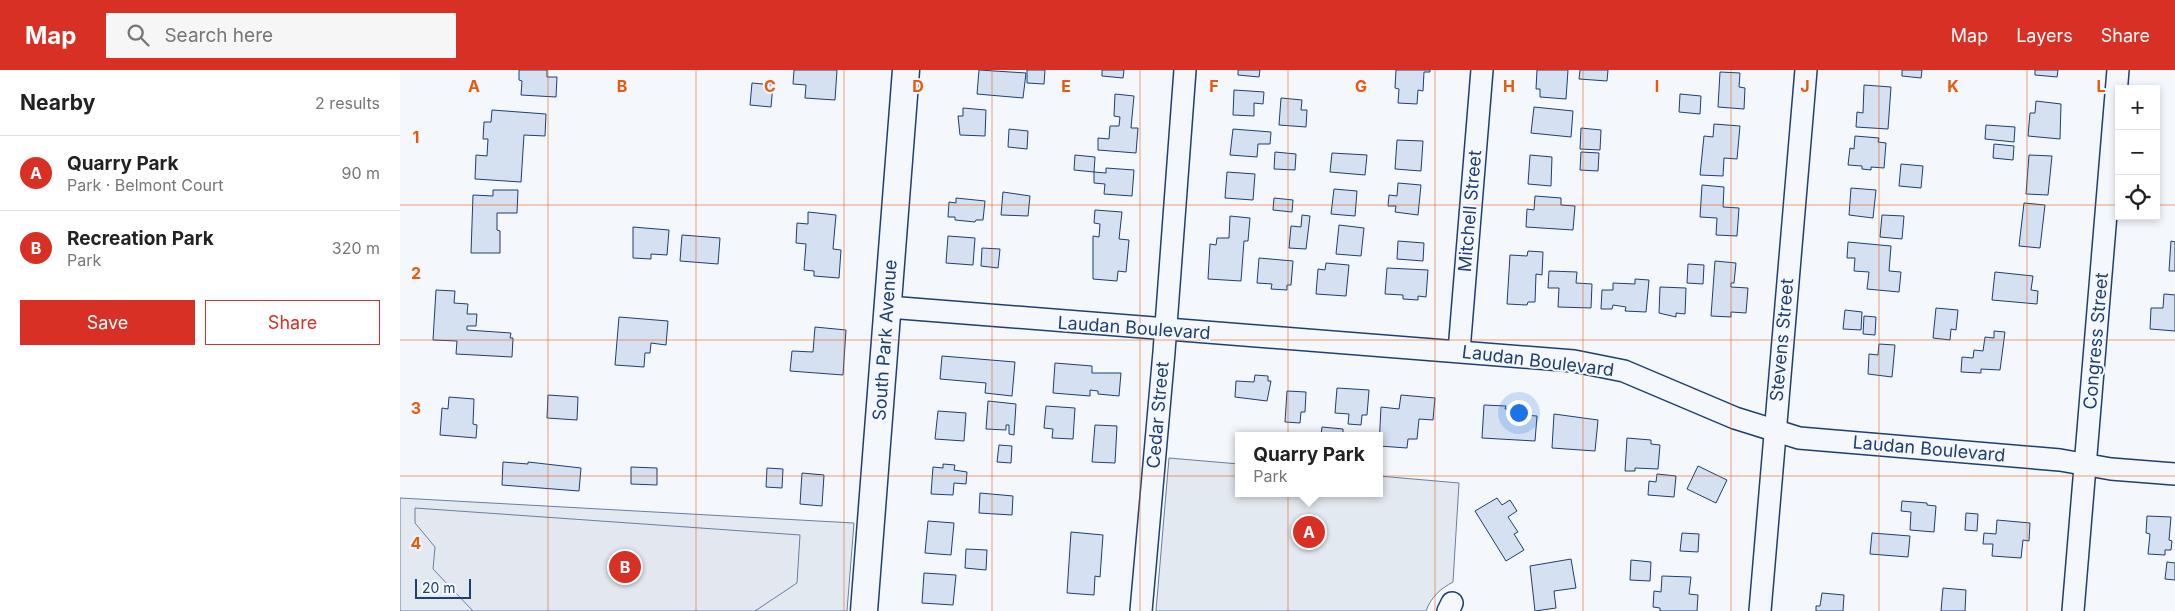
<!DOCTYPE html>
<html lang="en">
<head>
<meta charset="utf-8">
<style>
	:root { --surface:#fff; --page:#f6f6f6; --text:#222; --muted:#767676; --line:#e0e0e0; --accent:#d93025 }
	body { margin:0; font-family:Inter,sans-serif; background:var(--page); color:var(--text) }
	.controls { position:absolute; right:15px; top:15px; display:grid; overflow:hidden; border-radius:0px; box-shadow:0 2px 8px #0003 }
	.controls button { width:45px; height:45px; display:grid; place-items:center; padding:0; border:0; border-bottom:1px solid var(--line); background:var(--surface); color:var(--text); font:25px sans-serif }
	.scale { position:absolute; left:15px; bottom:12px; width:56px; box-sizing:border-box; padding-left:5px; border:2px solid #1d3f73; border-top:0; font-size:14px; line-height:18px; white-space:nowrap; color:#1d3f73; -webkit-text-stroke:4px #f4f7fb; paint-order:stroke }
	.you { position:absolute; left:1118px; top:342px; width:18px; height:18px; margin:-12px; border:4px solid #fff; border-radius:50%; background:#1a73e8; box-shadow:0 0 0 8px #1a73e833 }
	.badge { display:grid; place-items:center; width:32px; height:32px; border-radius:50%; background:var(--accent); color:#fff; font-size:16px; font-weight:700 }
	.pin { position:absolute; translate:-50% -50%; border:2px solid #fff; box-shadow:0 1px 5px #0006 }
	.popup { position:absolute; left:835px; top:362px; width:148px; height:65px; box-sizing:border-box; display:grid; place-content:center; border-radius:0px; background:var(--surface); filter:drop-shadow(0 1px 4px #0005); font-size:16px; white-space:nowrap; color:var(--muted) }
	.popup b { font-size:19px; color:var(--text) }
	.popup::after { content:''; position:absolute; left:50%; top:100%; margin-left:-10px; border:10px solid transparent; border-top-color:var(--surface) }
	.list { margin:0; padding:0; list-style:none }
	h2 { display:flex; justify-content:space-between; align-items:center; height:65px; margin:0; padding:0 20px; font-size:21px }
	h2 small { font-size:16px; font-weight:400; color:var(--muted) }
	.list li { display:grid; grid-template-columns:32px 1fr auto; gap:15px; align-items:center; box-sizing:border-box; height:75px; padding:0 20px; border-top:1px solid var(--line) }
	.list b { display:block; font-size:19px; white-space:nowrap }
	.list p { margin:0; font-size:16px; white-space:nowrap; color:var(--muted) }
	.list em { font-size:16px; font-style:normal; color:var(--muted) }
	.actions { display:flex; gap:10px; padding:15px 20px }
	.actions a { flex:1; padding:11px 0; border:1px solid var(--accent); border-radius:0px; text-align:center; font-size:18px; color:var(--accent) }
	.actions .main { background:var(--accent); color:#fff }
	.icon { flex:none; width:28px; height:28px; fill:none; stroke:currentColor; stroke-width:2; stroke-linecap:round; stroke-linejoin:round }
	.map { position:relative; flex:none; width:1775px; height:541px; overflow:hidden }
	header { display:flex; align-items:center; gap:30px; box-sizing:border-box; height:70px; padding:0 25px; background:var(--accent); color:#fff }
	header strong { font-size:24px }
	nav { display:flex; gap:28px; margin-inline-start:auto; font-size:18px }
	.search { width:350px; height:45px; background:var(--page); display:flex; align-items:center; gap:12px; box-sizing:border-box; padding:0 18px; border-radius:0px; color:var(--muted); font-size:19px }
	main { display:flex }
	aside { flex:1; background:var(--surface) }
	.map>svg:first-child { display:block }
	.green { fill:#e3e9f0; stroke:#687fa3 }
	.parking { fill:#e3e8f0; stroke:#687fa3 }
	.building { fill:#d5e0f0; stroke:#1d3f73 }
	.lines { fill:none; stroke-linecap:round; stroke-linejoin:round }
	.minor-casing { stroke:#1d3f73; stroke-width:24 }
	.major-casing { stroke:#1d3f73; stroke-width:29 }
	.minor { stroke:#f4f7fb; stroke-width:21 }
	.major { stroke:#f4f7fb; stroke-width:26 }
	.grid { fill:none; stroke:#e8590c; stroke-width:1; stroke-opacity:0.55 }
	.labels { text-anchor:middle; stroke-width:4; stroke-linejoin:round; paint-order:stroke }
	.street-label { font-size:18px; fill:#1d3f73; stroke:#f4f7fb }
	.grid-label { font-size:16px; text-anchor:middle; font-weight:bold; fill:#e8590c; stroke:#f4f7fb; stroke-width:4; stroke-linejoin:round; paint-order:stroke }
</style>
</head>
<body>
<header>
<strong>Map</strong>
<div class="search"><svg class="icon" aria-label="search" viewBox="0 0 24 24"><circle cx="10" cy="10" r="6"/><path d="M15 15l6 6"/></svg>Search here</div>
<nav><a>Map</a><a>Layers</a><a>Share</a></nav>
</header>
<main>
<aside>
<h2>Nearby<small>2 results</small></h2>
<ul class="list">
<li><span class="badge">A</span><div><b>Quarry Park</b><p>Park · Belmont Court</p></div><em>90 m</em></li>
<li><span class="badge">B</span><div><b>Recreation Park</b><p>Park</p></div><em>320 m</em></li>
</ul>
<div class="actions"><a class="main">Save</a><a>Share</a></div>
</aside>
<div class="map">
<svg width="1775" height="541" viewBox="0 0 1775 541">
	<rect width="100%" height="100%" fill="#f4f7fb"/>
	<g class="green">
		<path d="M 769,388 L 839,394 L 839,423 L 979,423 L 979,406 L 1059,413 L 1053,512 C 1040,519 1031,527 1026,541 L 756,541 Z"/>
		<path d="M 0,428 L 454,453 L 447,541 L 0,541 Z"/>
	</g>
	<path class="parking" d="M 15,438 L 400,465 L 397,513 L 355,541 L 73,541 L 33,499 L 35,477 L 15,453 Z"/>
	<g class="building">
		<path d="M 119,0 L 147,0 L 147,7 L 157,7 L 156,27 L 121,25 L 122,11 L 119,10 Z"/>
		<path d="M 394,0 L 437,0 L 435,30 L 405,28 L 406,15 L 393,14 Z"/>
		<path d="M 579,0 L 626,3 L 623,28 L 577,24 Z"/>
		<path d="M 627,0 L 645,0 L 644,14 L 627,13 Z"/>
		<path d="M 702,0 L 724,0 L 723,8 L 702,6 Z"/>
		<path d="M 838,0 L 860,0 L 859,7 L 838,5 Z"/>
		<path d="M 996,0 L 1030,0 L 1030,2 L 1024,2 L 1023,21 L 1018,20 L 1017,34 L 998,33 L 999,19 L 995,18 Z"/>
		<path d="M 1137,0 L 1168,0 L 1166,29 L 1140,27 L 1140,19 L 1136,19 Z"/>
		<path d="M 1180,0 L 1208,0 L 1207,11 L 1179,9 Z"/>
		<path d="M 1502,0 L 1522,0 L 1521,8 L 1502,6 Z"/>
		<path d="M 1635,0 L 1658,0 L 1657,7 L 1635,5 Z"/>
		<path d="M 1320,2 L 1340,3 L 1339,17 L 1345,18 L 1344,39 L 1318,37 Z"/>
		<path d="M 352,13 L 373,15 L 371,37 L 350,35 Z"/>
		<path d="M 1464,15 L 1491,17 L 1488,59 L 1456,57 L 1457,42 L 1463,43 Z"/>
		<path d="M 834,20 L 864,22 L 863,34 L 854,33 L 854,46 L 833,45 Z"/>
		<path d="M 715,24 L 734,26 L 731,58 L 738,58 L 736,83 L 698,80 L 698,68 L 709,69 L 710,56 L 719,56 L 720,47 L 714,46 Z"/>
		<path d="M 1280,24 L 1301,26 L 1300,44 L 1279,42 Z"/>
		<path d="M 881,28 L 902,30 L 901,40 L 907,40 L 906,57 L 879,55 Z"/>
		<path d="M 1636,31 L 1661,34 L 1660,69 L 1628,66 L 1630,43 L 1635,43 Z"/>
		<path d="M 1134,37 L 1173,41 L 1171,67 L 1131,63 Z"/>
		<path d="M 563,38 L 586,40 L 585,66 L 560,65 L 558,46 L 563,46 Z"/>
		<path d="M 92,40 L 146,44 L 145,66 L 124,65 L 121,112 L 75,109 L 76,85 L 87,86 L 88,69 L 83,69 L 84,52 L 91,52 Z"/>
		<path d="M 1314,54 L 1340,56 L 1337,89 L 1324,88 L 1323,106 L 1300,105 L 1304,66 L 1313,67 Z"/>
		<path d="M 1586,55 L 1615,57 L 1614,72 L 1585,69 Z"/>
		<path d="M 1181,58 L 1201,60 L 1200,80 L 1180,79 Z"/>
		<path d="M 609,59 L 628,61 L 627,79 L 608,77 Z"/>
		<path d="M 833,59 L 871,62 L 870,74 L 858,74 L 857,87 L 830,85 Z"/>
		<path d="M 1455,66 L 1479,68 L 1478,72 L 1486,73 L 1484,98 L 1471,97 L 1471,100 L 1462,99 L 1462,96 L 1448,95 L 1450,78 L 1454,79 Z"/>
		<path d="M 997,70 L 1023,71 L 1021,101 L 995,99 Z"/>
		<path d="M 1594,74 L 1614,76 L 1613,90 L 1593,88 Z"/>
		<path d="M 875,82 L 896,84 L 895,100 L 874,99 Z"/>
		<path d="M 1181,82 L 1199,83 L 1198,101 L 1180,100 Z"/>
		<path d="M 932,83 L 967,85 L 965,105 L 930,102 Z"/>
		<path d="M 675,85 L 695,87 L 694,102 L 674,100 Z"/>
		<path d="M 1130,85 L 1152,87 L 1151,116 L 1128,114 Z"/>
		<path d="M 1629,85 L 1652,86 L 1648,125 L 1626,124 Z"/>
		<path d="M 1501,94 L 1523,96 L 1521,118 L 1499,116 Z"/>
		<path d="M 706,98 L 734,100 L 732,126 L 704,124 L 705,114 L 694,113 L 694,102 L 706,103 Z"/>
		<path d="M 827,102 L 855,104 L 853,130 L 825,128 Z"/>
		<path d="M 998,113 L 1021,115 L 1018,145 L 995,142 L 996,136 L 988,136 L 989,125 L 997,126 Z"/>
		<path d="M 1302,115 L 1324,117 L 1323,137 L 1339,138 L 1337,166 L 1316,165 L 1317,148 L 1300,147 Z"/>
		<path d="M 1451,118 L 1476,120 L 1473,148 L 1449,145 Z"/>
		<path d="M 934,119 L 957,121 L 955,146 L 931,144 Z"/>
		<path d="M 93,120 L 118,120 L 117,143 L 97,143 L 97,160 L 100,161 L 100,183 L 71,183 L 73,125 L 93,126 Z"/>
		<path d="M 603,122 L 630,126 L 628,146 L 601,145 Z"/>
		<path d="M 1135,126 L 1161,128 L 1161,135 L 1175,136 L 1173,160 L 1126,157 L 1127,139 L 1134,140 Z"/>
		<path d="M 556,128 L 585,131 L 583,150 L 576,150 L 575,152 L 555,150 L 555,147 L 548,147 L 549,132 L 556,133 Z"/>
		<path d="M 874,128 L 893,130 L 892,142 L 873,140 Z"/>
		<path d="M 1624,133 L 1645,135 L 1640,178 L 1619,176 Z"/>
		<path d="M 695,140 L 722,142 L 719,169 L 729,170 L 726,202 L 718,201 L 717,211 L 693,209 L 693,166 L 699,167 L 700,154 L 694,153 Z"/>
		<path d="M 408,142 L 436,145 L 433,179 L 441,180 L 439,208 L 414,206 L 414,201 L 404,200 L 406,174 L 396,173 L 397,153 L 408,154 Z"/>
		<path d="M 902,145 L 910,146 L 906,179 L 889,178 L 891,156 L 901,157 Z"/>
		<path d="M 1482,145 L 1504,146 L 1502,169 L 1480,167 Z"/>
		<path d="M 830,146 L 850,148 L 848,171 L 844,171 L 841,211 L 808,209 L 810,174 L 816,175 L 817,168 L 829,168 Z"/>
		<path d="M 939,155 L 964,158 L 961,186 L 936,184 Z"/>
		<path d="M 233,157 L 269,160 L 267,185 L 251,184 L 251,189 L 233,188 Z"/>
		<path d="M 282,165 L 320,168 L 318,194 L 280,191 Z"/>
		<path d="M 548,166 L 575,168 L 573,195 L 546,193 Z"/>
		<path d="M 998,171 L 1024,173 L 1023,191 L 997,189 Z"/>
		<path d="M 1771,171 L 1775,172 L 1775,201 L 1769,201 Z"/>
		<path d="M 1448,172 L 1491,176 L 1489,201 L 1501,202 L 1499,222 L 1467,219 L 1469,202 L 1454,201 L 1455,188 L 1447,188 Z"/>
		<path d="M 582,178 L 600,179 L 598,198 L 581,196 Z"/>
		<path d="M 1128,181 L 1143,182 L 1142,205 L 1136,204 L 1135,232 L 1128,232 L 1127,235 L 1107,234 L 1110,185 L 1127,186 Z"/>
		<path d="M 859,188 L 893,191 L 891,215 L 887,215 L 887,220 L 871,219 L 872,214 L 857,213 Z"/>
		<path d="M 1315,191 L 1336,193 L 1334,213 L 1331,213 L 1331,217 L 1348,218 L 1346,243 L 1331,242 L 1331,247 L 1311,246 Z"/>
		<path d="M 926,193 L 949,195 L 946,226 L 916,224 L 918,199 L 925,200 Z"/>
		<path d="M 1288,194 L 1304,195 L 1303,214 L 1287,213 Z"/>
		<path d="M 987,198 L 1028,200 L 1026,227 L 1018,226 L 1018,230 L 1003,229 L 1003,225 L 985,224 Z"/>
		<path d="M 1149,201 L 1177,202 L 1176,213 L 1192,214 L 1191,238 L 1158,237 L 1159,218 L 1148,218 Z"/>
		<path d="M 1595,202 L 1633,206 L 1631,220 L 1638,221 L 1637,234 L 1592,230 Z"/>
		<path d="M 1235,209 L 1249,210 L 1246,242 L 1225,241 L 1226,237 L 1213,235 L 1212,239 L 1201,239 L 1202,220 L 1213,220 L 1213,213 L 1235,214 Z"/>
		<path d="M 1260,217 L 1286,218 L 1285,244 L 1276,243 L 1276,247 L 1259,243 Z"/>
		<path d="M 36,220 L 55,221 L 54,233 L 68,234 L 67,244 L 77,244 L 76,256 L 67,256 L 67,260 L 111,263 L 110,268 L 113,268 L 112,287 L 56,284 L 57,271 L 33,270 Z"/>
		<path d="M 1764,224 L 1775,225 L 1775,261 L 1750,259 L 1751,238 L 1763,238 Z"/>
		<path d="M 1536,238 L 1558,240 L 1556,260 L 1551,259 L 1550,270 L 1533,268 Z"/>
		<path d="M 1445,240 L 1462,242 L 1461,260 L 1443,259 Z"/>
		<path d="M 1464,246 L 1476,247 L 1475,265 L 1463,264 Z"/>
		<path d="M 219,247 L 268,251 L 266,275 L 251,273 L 250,283 L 245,283 L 244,297 L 215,295 Z"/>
		<path d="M 415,257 L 446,260 L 443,305 L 390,301 L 392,281 L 413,282 Z"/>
		<path d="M 1594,261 L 1605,262 L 1600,300 L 1581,299 L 1581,303 L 1561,302 L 1562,287 L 1573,288 L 1574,280 L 1583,281 L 1585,267 L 1594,268 Z"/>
		<path d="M 1479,274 L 1495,275 L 1492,307 L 1468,304 L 1469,284 L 1478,285 Z"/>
		<path d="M 542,286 L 615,292 L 612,326 L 585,323 L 586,313 L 540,309 Z"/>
		<path d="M 655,293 L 692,296 L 692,303 L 721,303 L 719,326 L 698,324 L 698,321 L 690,320 L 690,326 L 653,323 Z"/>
		<path d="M 855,305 L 868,306 L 868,311 L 871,311 L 867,331 L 835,327 L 836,311 L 854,312 Z"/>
		<path d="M 937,318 L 969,320 L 967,345 L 962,345 L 961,355 L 948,354 L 949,344 L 935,343 Z"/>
		<path d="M 887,321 L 906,322 L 905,342 L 901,342 L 900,353 L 885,352 Z"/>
		<path d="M 148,325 L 178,327 L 177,350 L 147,348 Z"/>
		<path d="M 1001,325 L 1035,328 L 1033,350 L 1019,349 L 1017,369 L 1008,369 L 1007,378 L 979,376 L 981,337 L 999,339 Z"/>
		<path d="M 49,327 L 74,329 L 73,354 L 77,355 L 76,368 L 40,365 L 42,338 L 48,339 Z"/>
		<path d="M 588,331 L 616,334 L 614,365 L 609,364 L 609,355 L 606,355 L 606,360 L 586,359 Z"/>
		<path d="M 1084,335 L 1106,336 L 1105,339 L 1123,340 L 1122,345 L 1137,346 L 1135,371 L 1082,368 Z"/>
		<path d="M 646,336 L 675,338 L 673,369 L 652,368 L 653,359 L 644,358 Z"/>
		<path d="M 538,341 L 566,343 L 564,371 L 535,369 Z"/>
		<path d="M 1154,344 L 1198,350 L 1195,381 L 1152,378 Z"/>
		<path d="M 695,355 L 717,356 L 715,393 L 692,392 Z"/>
		<path d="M 922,357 L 943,359 L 943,366 L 921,366 Z"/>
		<path d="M 1227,368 L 1251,370 L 1251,374 L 1260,375 L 1258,399 L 1235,398 L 1235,401 L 1225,401 Z"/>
		<path d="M 599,375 L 612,376 L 611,393 L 597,392 Z"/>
		<path d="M 103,392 L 128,394 L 128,392 L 181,398 L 179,421 L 102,415 Z"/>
		<path d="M 543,394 L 555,395 L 554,400 L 567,402 L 566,414 L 554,413 L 553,425 L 531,424 L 533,397 L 543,398 Z"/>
		<path d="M 1298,396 L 1327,410 L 1316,433 L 1287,419 Z"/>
		<path d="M 231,397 L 257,398 L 257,415 L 231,414 Z"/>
		<path d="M 367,398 L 383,399 L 382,418 L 366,417 Z"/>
		<path d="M 402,403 L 424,405 L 422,436 L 400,434 Z"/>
		<path d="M 1257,404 L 1276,406 L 1274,427 L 1248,425 L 1249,411 L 1256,412 Z"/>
		<path d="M 580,423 L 613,426 L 612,445 L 579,443 Z"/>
		<path d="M 1097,428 L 1102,435 L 1110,430 L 1117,441 L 1108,447 L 1118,462 L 1114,464 L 1124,480 L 1106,491 L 1075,441 Z"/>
		<path d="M 1502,431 L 1527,433 L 1527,435 L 1536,436 L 1534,462 L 1510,460 L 1511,442 L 1501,441 Z"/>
		<path d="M 1566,443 L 1578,444 L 1577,461 L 1565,460 Z"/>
		<path d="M 1747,446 L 1771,447 L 1769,470 L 1772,471 L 1771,480 L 1765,480 L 1765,485 L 1748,484 L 1750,464 L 1746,463 Z"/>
		<path d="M 1597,450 L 1630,453 L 1629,471 L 1623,470 L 1621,488 L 1592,486 L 1593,474 L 1583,474 L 1584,463 L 1596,464 Z"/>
		<path d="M 528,451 L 554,453 L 551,485 L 525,483 Z"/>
		<path d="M 671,462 L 703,465 L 700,507 L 695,506 L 694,525 L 667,523 Z"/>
		<path d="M 1282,463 L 1299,464 L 1298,482 L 1280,481 Z"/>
		<path d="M 1472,463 L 1510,466 L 1508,487 L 1470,484 Z"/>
		<path d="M 566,479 L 587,480 L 586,500 L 565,498 Z"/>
		<path d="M 1171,489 L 1176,518 L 1154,521 L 1156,538 L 1135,541 L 1130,496 Z"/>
		<path d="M 1231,490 L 1251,492 L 1250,511 L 1230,510 Z"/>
		<path d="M 1767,492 L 1775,493 L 1775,510 L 1765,509 Z"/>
		<path d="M 524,503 L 556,505 L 553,535 L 522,533 Z"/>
		<path d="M 1262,506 L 1291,507 L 1289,524 L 1298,525 L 1297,541 L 1260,541 L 1260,538 L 1253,537 L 1254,521 L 1261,522 Z"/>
		<path d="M 1543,518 L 1566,520 L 1565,541 L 1541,541 Z"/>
		<path d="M 1422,523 L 1444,525 L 1443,541 L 1416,541 L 1416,536 L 1420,536 Z"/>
	</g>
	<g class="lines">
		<defs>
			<g id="minor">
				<path d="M 488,237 L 1174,291 L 1224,301 L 1335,348 L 1399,368 L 1660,390 L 1711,399 L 1775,404"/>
				<path d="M 1059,281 L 1082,0"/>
				<path d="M 741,541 L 764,282 L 785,0"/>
				<path d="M 1048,541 L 1052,533"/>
				<path d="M 1360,541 L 1406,0"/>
				<path d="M 1673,541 L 1718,0"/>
			</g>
			<path id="major" d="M 464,541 L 506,0"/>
		</defs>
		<use href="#minor" class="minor-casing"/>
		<use href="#major" class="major-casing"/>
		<use href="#minor" class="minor"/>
		<use href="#major" class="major"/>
	</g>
	<path class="grid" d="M 148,0 L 148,541M 296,0 L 296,541M 444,0 L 444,541M 592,0 L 592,541M 740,0 L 740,541M 888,0 L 888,541M 1035,0 L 1035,541M 1183,0 L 1183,541M 1331,0 L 1331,541M 1479,0 L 1479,541M 1627,0 L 1627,541M 0,135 L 1719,135M 1756,135 L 1775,135M 0,270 L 1775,270M 0,406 L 1775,406"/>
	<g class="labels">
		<g class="street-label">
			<text transform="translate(1070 141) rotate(-85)" y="6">Mitchell Street</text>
			<text transform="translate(734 258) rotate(4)" y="6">Laudan Boulevard</text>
			<text transform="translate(485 270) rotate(-86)" y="6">South Park Avenue</text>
			<text transform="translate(1382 270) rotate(-85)" y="6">Stevens Street</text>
			<text transform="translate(1696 271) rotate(-85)" y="6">Congress Street</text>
			<text transform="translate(1138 291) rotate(7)" y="6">Laudan Boulevard</text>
			<text transform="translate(758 345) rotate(-85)" y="6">Cedar Street</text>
			<text transform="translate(1529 379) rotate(5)" y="6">Laudan Boulevard</text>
		</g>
	</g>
	<g class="grid-label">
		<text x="74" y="22">A</text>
		<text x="222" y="22">B</text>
		<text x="370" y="22">C</text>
		<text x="518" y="22">D</text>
		<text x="666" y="22">E</text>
		<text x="814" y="22">F</text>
		<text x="961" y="22">G</text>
		<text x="1109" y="22">H</text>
		<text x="1257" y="22">I</text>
		<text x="1405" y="22">J</text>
		<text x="1553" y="22">K</text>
		<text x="1701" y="22">L</text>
		<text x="16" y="73">1</text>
		<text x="16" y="209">2</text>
		<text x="16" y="344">3</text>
		<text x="16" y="479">4</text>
	</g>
</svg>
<div class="controls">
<button>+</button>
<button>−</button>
<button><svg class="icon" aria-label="locate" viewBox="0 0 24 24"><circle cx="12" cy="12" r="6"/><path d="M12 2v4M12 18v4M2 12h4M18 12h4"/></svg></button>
</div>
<div class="scale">20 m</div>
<div class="you"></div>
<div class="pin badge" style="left:909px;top:462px">A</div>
<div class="popup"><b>Quarry Park</b>Park</div>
<div class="pin badge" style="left:225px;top:497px">B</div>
</div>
</main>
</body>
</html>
